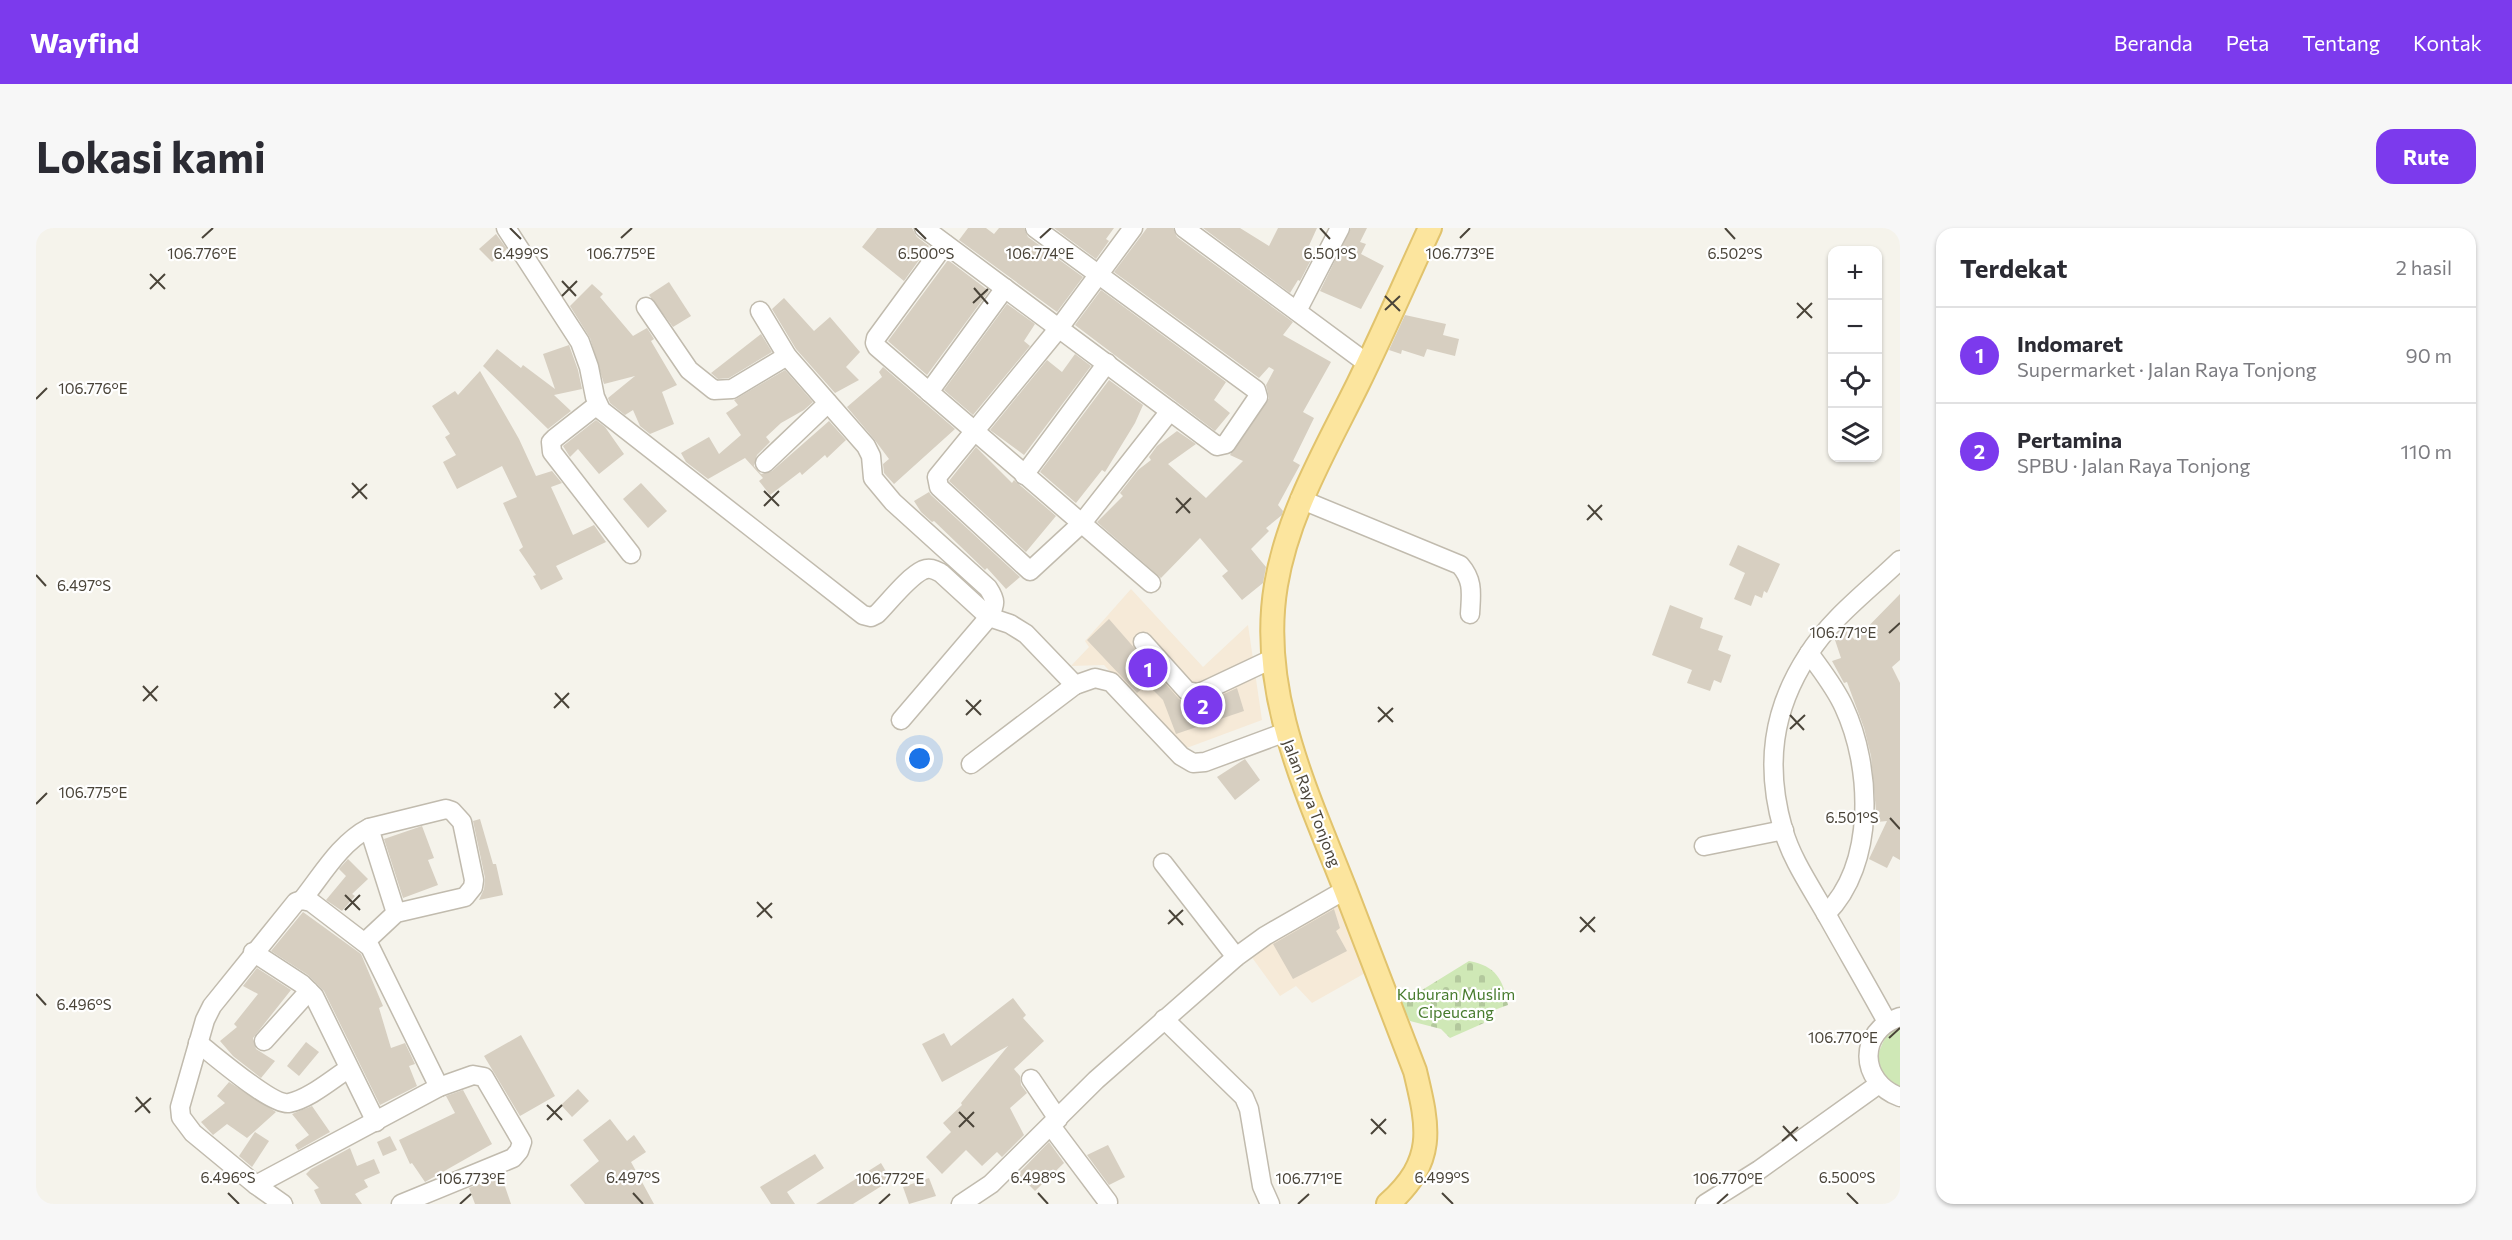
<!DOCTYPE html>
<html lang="id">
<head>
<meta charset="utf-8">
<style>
	:root { --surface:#fff; --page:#f7f7f7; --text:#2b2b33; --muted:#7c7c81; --line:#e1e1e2; --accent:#7c3aed }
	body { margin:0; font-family:Commissioner,sans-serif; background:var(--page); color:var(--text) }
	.controls { position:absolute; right:18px; top:18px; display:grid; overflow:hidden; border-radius:12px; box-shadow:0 2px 4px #0004 }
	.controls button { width:54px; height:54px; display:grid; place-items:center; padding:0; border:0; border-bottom:2px solid var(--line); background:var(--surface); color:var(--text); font:30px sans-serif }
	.you { position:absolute; left:884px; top:531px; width:21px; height:21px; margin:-15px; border:4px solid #fff; border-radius:50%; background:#1a73e8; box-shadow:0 0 0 9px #1a73e833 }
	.badge { display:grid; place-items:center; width:39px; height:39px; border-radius:50%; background:var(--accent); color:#fff; font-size:20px; font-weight:700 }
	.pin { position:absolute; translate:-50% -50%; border:3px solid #fff; box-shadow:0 2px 6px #0006 }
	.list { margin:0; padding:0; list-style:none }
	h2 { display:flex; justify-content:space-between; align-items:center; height:78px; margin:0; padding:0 24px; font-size:26px }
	h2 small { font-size:20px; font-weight:400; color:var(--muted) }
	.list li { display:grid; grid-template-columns:39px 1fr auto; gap:18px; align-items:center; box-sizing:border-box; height:96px; padding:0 24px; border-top:2px solid var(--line) }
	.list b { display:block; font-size:22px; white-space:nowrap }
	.list p { margin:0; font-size:20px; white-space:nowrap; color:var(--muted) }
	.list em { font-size:20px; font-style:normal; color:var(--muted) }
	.icon { flex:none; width:33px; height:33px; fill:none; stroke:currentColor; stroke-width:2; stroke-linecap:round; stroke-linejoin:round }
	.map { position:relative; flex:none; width:1864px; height:976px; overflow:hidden; border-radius:18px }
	header { display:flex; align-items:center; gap:36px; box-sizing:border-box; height:84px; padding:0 30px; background:var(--accent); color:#fff }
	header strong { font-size:28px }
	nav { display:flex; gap:33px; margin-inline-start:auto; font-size:21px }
	.intro { display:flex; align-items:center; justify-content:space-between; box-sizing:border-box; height:144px; padding:0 36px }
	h1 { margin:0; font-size:42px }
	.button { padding:15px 27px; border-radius:18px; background:var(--accent); color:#fff; font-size:21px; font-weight:700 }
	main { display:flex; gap:36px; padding:0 36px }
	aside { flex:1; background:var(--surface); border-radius:18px; box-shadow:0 2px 4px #0004 }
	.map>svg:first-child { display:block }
	.commercial { fill:#f6ead8 }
	.green { fill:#cfe8b6 }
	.cemetery { fill:url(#cemetery-stones) }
	.building { fill:#d7cfc1 }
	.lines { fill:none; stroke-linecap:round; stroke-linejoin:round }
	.minor-casing { stroke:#c1bbae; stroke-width:21 }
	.major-casing { stroke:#e1c36d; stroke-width:26 }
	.minor { stroke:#fff; stroke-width:18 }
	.major { stroke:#fce59e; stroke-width:22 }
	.ticks { fill:none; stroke:#4a4439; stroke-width:2 }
	.labels { text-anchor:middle; stroke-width:4.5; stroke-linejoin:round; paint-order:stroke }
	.street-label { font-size:16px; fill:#4a4439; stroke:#fff }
	.park-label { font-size:16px; fill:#477b2d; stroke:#fff }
	.ticks-label { font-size:15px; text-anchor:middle; fill:#4a4439; stroke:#fff; stroke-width:4.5; stroke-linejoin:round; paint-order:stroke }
</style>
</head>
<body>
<header>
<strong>Wayfind</strong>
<nav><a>Beranda</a><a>Peta</a><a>Tentang</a><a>Kontak</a></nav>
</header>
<div class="intro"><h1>Lokasi kami</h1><a class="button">Rute</a></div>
<main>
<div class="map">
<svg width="1864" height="976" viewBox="0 0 1864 976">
	<defs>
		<pattern id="cemetery-stones" width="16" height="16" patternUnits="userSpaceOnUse" patternTransform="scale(1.5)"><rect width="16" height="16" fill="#cfe8b6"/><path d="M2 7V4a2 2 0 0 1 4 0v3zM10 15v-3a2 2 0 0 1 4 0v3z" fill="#b3c89d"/></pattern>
	</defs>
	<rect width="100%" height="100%" fill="#f5f3eb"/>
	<g class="commercial">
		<path d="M 1095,361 L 1167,439 L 1212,397 L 1226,492 L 1148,521 L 1068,437 L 1035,438 L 1053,419 L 1049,413 Z"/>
		<path d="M 1303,671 L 1331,744 L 1276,775 L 1260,758 L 1244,768 L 1212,724 Z"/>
	</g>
	<path class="green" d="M 1864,799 L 1864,859 C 1849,852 1843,842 1842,826 L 1850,807 Z"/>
	<path class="cemetery" d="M 1433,733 C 1460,738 1467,751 1472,777 L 1447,786 L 1448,795 L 1414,810 L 1405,801 L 1374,793 L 1365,775 Z"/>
	<g class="building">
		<path d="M 841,0 L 876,0 L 881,9 L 893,18 L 868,53 L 826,19 Z"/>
		<path d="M 932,0 L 950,0 L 958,6 L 963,0 L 988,0 L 992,9 L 1047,49 L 1021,84 L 923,12 Z"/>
		<path d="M 1018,0 L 1078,0 L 1070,11 L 1073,13 L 1060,31 Z"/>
		<path d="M 1111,0 L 1137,0 L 1141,9 L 1257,94 L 1247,107 L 1295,134 L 1267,184 L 1278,190 L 1257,233 L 1264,237 L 1242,277 L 1247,283 L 1246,287 L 1230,300 L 1233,303 L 1215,321 L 1230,339 L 1227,355 L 1206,372 L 1186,348 L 1192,343 L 1164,310 L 1125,350 L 1061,294 L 1087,268 L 1084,265 L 1102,242 L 1115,232 L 1113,229 L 1121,218 L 1141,203 L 1160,216 L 1132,236 L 1170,270 L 1207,233 L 1194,227 L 1233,170 L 1230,157 L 1238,142 L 1233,139 L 1223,150 L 1078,44 Z"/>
		<path d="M 1167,0 L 1204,0 L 1233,18 L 1242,0 L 1281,0 L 1271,22 L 1278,26 L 1264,53 L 1262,52 L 1254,65 Z"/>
		<path d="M 1315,0 L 1331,0 L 1324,14 L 1330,16 L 1325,26 L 1348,38 L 1325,81 L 1284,63 Z"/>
		<path d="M 460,6 L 471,21 L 456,34 L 443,21 Z"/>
		<path d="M 912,32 L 953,63 L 891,147 L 852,113 Z"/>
		<path d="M 633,54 L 655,88 L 637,99 L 613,67 Z"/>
		<path d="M 556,56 L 567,66 L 564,69 L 597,108 L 611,100 L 618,111 L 615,113 L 641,157 L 626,164 L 638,196 L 614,206 L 604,198 L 597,182 L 589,187 L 574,175 L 572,170 L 599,148 L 568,156 L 554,110 L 534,78 Z"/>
		<path d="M 1065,62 L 1190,154 L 1178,172 L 1194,185 L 1179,203 L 1039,97 Z"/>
		<path d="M 748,70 L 778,103 L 794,89 L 824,124 L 810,139 L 823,152 L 799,165 L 760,121 L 736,81 Z"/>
		<path d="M 971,76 L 999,96 L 988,113 L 994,118 L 937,187 L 908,162 Z"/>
		<path d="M 1369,87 L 1410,96 L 1407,107 L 1423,111 L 1419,128 L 1391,121 L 1388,129 L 1366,122 L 1365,126 L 1353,122 Z"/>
		<path d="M 725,106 L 736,124 L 693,150 L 682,151 L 675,145 Z"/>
		<path d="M 533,117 L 542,142 L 546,161 L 518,167 L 535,183 L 512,201 L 447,138 L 461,121 L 485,140 L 487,137 L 519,161 L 507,126 Z"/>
		<path d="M 1039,126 L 1055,138 L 988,227 L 954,202 L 1011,132 L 1026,144 Z"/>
		<path d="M 847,139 L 919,201 L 858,256 L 848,245 L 847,236 L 853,231 L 838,211 L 811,179 L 846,149 L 843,144 Z"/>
		<path d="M 749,142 L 777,174 L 768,182 L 745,195 L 730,209 L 734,214 L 721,227 L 718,238 L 725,246 L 736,243 L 793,193 L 810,212 L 791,230 L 789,227 L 766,247 L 764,244 L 734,267 L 723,253 L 727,250 L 709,230 L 672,251 L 650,234 L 645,225 L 673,209 L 683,226 L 705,207 L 690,185 L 702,177 L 698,172 Z"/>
		<path d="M 444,143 L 483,211 L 500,248 L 516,243 L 526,255 L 515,259 L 537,307 L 558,297 L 570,314 L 520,338 L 527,351 L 505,362 L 497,348 L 500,347 L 483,322 L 487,319 L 467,275 L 481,269 L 466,238 L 421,261 L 407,234 L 420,227 L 409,209 L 414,206 L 396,178 L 419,163 L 422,167 Z"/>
		<path d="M 1073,152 L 1107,177 L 1099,195 L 1069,244 L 1066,242 L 1040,275 L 1004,244 Z"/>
		<path d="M 560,192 L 569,199 L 588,226 L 563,246 L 542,221 L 534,229 L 527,218 Z"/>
		<path d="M 940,219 L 976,255 L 978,252 L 1020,288 L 990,324 L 913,253 Z"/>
		<path d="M 605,255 L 631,283 L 612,300 L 587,271 Z"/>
		<path d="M 893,264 L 895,267 L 984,349 L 970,361 L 951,340 L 949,342 L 898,293 L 896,294 L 885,284 L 878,273 Z"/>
		<path d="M 1702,317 L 1744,336 L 1731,365 L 1728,363 L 1726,370 L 1719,367 L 1715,378 L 1698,371 L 1709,345 L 1693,337 Z"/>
		<path d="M 1864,366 L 1864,432 L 1856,439 L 1864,455 L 1864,632 L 1857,628 L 1851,640 L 1833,631 L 1851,593 L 1841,594 L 1835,528 L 1828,500 L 1811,454 L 1808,455 L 1796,433 L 1805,430 L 1799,412 L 1809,402 L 1819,412 Z"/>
		<path d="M 1634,377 L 1667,390 L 1664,400 L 1687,408 L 1682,422 L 1695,427 L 1685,455 L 1678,452 L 1674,463 L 1651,455 L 1656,442 L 1616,427 Z"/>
		<path d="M 1073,391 L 1143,471 L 1149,474 L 1166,476 L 1201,460 L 1208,483 L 1140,506 L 1127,472 L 1111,456 L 1101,465 L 1051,412 Z"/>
		<path d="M 1209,531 L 1224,552 L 1199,572 L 1181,549 Z"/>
		<path d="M 444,591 L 457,636 L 460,636 L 467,667 L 443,672 L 448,661 L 449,650 L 437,593 Z"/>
		<path d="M 386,598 L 398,630 L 392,632 L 402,657 L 367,670 L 348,611 Z"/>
		<path d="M 312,631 L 332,651 L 316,666 L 319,668 L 306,683 L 290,672 L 310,648 L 303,641 Z"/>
		<path d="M 1298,681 L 1304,700 L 1300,703 L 1311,723 L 1257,751 L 1237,716 Z"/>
		<path d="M 267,684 L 325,726 L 347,778 L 343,780 L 355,820 L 369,815 L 379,836 L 373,838 L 381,858 L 344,877 L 288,763 L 272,747 L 235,723 Z"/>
		<path d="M 221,740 L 255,762 L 217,810 L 220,821 L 239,833 L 225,850 L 197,828 L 184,813 L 201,799 L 198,796 L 222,766 L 207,758 Z"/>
		<path d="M 977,770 L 990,787 L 987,790 L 1008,813 L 978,841 L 984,848 L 985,857 L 991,865 L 974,880 L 988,907 L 966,929 L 961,924 L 946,938 L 930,922 L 906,946 L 890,929 L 915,904 L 907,895 L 926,877 L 925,875 L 972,818 L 906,854 L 886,816 L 908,805 L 915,818 Z"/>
		<path d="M 485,807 L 519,868 L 484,888 L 448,828 Z"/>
		<path d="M 270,814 L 283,824 L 263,848 L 251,838 Z"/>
		<path d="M 193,854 L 240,884 L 211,910 L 191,896 L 177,907 L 165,894 L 189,875 L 181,868 Z"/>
		<path d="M 542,861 L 553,873 L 536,889 L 525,877 Z"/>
		<path d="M 427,862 L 456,916 L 389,954 L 376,935 L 374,936 L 363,912 L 419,885 L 410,868 Z"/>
		<path d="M 276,878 L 294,904 L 262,922 L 259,917 L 273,907 L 256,886 Z"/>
		<path d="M 574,891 L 591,913 L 598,907 L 610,924 L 595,934 L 618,976 L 549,976 L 534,957 L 563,933 L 547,912 Z"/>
		<path d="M 219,904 L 233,913 L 216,939 L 203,928 Z"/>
		<path d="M 354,908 L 361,922 L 347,928 L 341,914 Z"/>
		<path d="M 1013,914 L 1028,935 L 999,963 L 982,946 Z"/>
		<path d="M 1072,917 L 1089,949 L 1073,957 L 1051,927 Z"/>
		<path d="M 314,920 L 321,938 L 338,931 L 344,945 L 328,952 L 332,959 L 319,966 L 326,976 L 285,976 L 278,962 L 283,960 L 270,946 L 275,941 Z"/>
		<path d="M 779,926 L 788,940 L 751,964 L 759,976 L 735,976 L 724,959 Z"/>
		<path d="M 845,935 L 855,952 L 817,976 L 780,976 Z"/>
		<path d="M 465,947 L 475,976 L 439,976 L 433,960 Z"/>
		<path d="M 893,950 L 900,968 L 873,976 L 867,959 Z"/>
	</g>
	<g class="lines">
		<defs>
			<g id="minor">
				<path d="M 470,0 L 544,114 L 553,139 L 559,169 L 565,182 L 827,387 L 835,389 L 841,386 C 853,374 872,349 887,342 C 894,339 899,342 905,345 L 953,389 L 974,396 L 990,406 L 1039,457 L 1059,450 L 1075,454 L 1145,528 L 1157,535 L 1169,534 L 1250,504"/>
				<path d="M 888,0 L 1181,218 L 1190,216 L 1222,169 L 1220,162 L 999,0"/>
				<path d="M 1097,0 L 1023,100 L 901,249 L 903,259 L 994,343 L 1046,295 L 1134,183"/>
				<path d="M 1148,0 L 1332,136"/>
				<path d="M 909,16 L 840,110 L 839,115 L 841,119 L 1115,355"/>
				<path d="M 610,79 L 653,142 L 678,162 L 696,161 L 751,128"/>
				<path d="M 724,83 L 751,128 L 830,218 L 835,228 L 837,250 L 857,274 L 952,360 C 960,372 960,376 953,389 L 865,492"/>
				<path d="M 1261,83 L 1304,0"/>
				<path d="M 893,164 L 969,60"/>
				<path d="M 561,177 L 519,210 L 515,214 L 516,224 L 595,326"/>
				<path d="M 729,235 L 792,175"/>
				<path d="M 988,247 L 1071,135"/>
				<path d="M 1264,271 L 1424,337 C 1438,353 1435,366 1434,386"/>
				<path d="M 1107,414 L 1151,463 L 1162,465 L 1168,463 L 1238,430"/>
				<path d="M 1773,425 C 1785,442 1799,459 1808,479 C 1836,539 1840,636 1790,686"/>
				<path d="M 935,536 L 1039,457"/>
				<path d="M 333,600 L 360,685"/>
				<path d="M 1668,618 L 1748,602"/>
				<path d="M 1127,635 L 1200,729"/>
				<path d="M 266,672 C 286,647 304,615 333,600 L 410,581 L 416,583 L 426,594 L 438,652 L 437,659 L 429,669 L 360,685 L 329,714"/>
				<path d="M 217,724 L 266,756 L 278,768 L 340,894"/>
				<path d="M 1864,789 C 1821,803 1823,854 1864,869"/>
				<path d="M 1128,791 L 1208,869 L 1213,881 L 1226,958 L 1234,976"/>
				<path d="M 1851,794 C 1832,759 1812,725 1793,691 C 1777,662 1756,633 1747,601 C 1729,538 1736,482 1772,427 C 1795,390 1833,362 1864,332"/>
				<path d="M 228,813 L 273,763"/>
				<path d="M 162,815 C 178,827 236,878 253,875 C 273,871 295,852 312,841"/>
				<path d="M 995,851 L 1022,891"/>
				<path d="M 1015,898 L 1072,974"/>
				<path d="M 220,957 L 403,859 L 437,847 L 448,849 L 486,914 L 483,923 L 477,930 L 365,976"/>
				<path d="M 247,976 L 220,957 L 157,905 L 145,889 L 144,879 L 169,792 L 176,778 L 260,674 L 266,672 L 275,674 L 334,719 L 403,859"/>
				<path d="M 925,976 L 955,956 L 1060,852 L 1200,729 L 1229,708 L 1309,662"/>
				<path d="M 1669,976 L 1723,942 L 1843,856"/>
			</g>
			<path id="major" d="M 1352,976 C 1400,933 1393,901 1379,843 C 1356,783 1333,722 1309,661 C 1271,564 1222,464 1240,357 C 1252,285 1290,221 1322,156 C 1347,105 1370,52 1394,0"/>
		</defs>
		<use href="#minor" class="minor-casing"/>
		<use href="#major" class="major-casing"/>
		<use href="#minor" class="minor"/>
		<use href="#major" class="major"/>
	</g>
	<path class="ticks" d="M 474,0 L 485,11M 879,0 L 890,11M 1284,0 L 1294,11M 1689,0 L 1699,11M 166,10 L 177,0M 585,10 L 596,0M 1004,10 L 1015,0M 1424,10 L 1434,0M 114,46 L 129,61M 526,53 L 540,68M 938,60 L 952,76M 114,61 L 129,46M 526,68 L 541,53M 1349,68 L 1364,83M 937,75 L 952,61M 1761,75 L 1776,90M 1349,82 L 1364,68M 1761,90 L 1776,75M 0,171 L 11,160M 316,255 L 331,271M 728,263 L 743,278M 316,270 L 331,256M 1140,270 L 1154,285M 1552,277 L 1566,292M 728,278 L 743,263M 1140,285 L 1155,270M 1551,292 L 1566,277M 0,347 L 10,358M 1853,405 L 1864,395M 107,458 L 121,473M 519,465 L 533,480M 930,472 L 945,487M 107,473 L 122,458M 1342,479 L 1357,494M 518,480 L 533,465M 930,487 L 945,472M 1754,487 L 1768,502M 1342,494 L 1357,480M 1754,501 L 1769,487M 0,576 L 11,565M 1854,590 L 1864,601M 309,667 L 324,682M 721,674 L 736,690M 309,682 L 324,667M 1133,682 L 1147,697M 721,689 L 736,675M 1544,689 L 1559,704M 1132,696 L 1147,682M 1544,704 L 1559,689M 0,766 L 10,777M 1853,810 L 1864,800M 100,869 L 114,885M 511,877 L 526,892M 99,884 L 115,870M 923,884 L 938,899M 1335,891 L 1350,906M 511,892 L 526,877M 1747,898 L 1761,913M 923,899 L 938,884M 1335,906 L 1350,891M 1746,913 L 1762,899M 192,965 L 203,976M 597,965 L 607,976M 1002,965 L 1012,976M 1406,965 L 1417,976M 1811,965 L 1822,976M 424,976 L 435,966M 843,976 L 854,966M 1262,976 L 1273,966M 1681,976 L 1692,966"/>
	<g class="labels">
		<g class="street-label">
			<text transform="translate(1276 575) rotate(69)" y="6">Jalan Raya Tonjong</text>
		</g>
		<g class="park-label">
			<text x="1420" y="772">Kuburan Muslim<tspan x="1420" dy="18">Cipeucang</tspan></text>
		</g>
	</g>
	<g class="ticks-label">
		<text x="166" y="31">106.776°E</text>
		<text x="585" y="31">106.775°E</text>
		<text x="1004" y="31">106.774°E</text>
		<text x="1424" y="31">106.773°E</text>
		<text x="485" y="31">6.499°S</text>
		<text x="890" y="31">6.500°S</text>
		<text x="1294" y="31">6.501°S</text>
		<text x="1699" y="31">6.502°S</text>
		<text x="57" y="166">106.776°E</text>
		<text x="48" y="363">6.497°S</text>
		<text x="1807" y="410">106.771°E</text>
		<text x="57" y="570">106.775°E</text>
		<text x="1816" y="595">6.501°S</text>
		<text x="48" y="782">6.496°S</text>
		<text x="1807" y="815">106.770°E</text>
		<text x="192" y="955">6.496°S</text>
		<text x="597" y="955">6.497°S</text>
		<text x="1002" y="955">6.498°S</text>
		<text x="1406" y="955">6.499°S</text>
		<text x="1811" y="955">6.500°S</text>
		<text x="435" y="956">106.773°E</text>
		<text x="854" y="956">106.772°E</text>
		<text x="1273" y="956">106.771°E</text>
		<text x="1692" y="956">106.770°E</text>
	</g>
</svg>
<div class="controls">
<button>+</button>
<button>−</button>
<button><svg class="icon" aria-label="locate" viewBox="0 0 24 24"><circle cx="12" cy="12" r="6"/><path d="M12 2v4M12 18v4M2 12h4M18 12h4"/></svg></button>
<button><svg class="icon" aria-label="layers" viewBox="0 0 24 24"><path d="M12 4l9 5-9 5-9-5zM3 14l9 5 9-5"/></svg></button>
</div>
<div class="you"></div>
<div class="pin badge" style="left:1112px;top:440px">1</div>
<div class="pin badge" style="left:1167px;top:477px">2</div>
</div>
<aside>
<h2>Terdekat<small>2 hasil</small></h2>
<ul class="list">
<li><span class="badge">1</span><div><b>Indomaret</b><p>Supermarket · Jalan Raya Tonjong</p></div><em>90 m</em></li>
<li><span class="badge">2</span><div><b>Pertamina</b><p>SPBU · Jalan Raya Tonjong</p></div><em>110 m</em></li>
</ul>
</aside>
</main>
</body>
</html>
